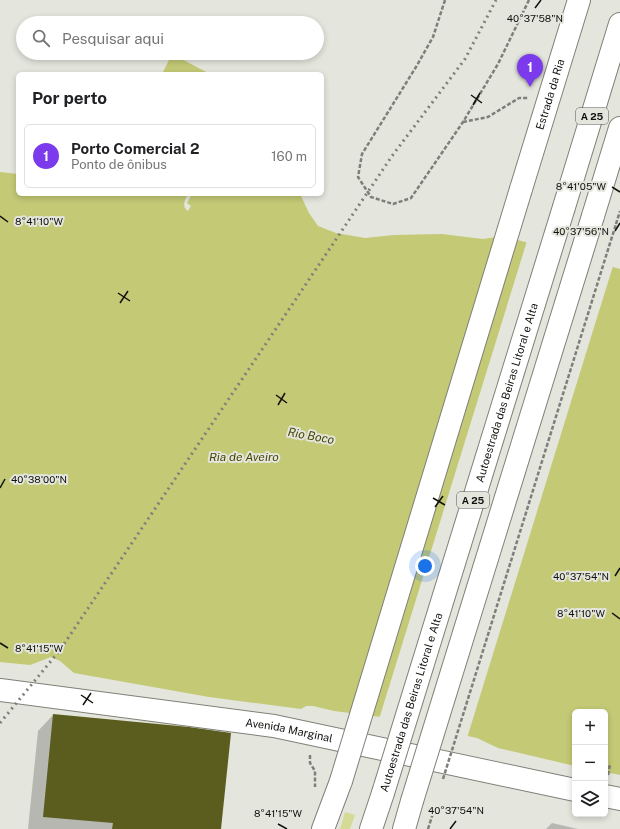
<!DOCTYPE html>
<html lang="pt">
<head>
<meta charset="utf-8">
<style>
	:root { --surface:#fff; --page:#f6f6f6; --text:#202124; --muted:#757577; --line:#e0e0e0; --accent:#7c3aed }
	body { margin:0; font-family:"Public Sans",sans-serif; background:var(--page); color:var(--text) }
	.controls { position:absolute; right:12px; bottom:12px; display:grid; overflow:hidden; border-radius:6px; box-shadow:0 2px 6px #0003 }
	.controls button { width:36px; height:36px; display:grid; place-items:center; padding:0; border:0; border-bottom:1px solid var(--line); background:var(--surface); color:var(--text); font:20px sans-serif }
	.you { position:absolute; left:425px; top:566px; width:14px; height:14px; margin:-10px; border:3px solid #fff; border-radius:50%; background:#1a73e8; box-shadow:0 0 0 6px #1a73e833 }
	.badge { display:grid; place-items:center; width:26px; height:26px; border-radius:50%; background:var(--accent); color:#fff; font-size:13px; font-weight:700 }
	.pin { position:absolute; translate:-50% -33px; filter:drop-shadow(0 1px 2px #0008) }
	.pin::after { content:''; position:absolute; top:21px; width:14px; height:12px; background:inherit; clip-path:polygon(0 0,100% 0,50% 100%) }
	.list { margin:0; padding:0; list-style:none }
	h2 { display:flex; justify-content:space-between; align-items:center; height:52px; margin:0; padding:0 16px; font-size:17px }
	h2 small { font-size:13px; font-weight:400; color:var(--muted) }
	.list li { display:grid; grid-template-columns:26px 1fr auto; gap:12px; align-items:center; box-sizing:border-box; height:64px; margin:0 8px 8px; padding:0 8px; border:1px solid var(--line); border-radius:6px }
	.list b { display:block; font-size:15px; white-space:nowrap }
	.list p { margin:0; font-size:13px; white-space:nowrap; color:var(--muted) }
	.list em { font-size:13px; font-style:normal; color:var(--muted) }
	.icon { flex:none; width:22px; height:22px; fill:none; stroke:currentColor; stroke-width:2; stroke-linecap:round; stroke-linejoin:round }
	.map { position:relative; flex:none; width:620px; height:829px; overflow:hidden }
	.search { position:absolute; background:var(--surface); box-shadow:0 2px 6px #0003; left:16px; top:16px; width:308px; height:44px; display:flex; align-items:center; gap:10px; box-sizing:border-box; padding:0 14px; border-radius:22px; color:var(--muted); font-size:15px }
	.panel { position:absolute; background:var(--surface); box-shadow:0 2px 6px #0003; left:16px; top:72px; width:308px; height:124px; border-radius:6px }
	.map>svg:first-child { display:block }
	.green { fill:#d5da97 }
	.water { fill:#c3c975 }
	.pier { fill:#e4e5dc }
	.shadow { fill:#0003 }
	.building { fill:#5a5d1d }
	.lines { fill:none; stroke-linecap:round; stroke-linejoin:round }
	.minor-casing { stroke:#7f8077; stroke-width:24 }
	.highway-casing { stroke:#7f8077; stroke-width:24 }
	.path { stroke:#7e7f78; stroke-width:2.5; stroke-dasharray:4 2; stroke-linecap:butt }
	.minor { stroke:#fff; stroke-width:22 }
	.highway { stroke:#fff; stroke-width:22 }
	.rail { stroke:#7f807a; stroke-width:3; stroke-dasharray:2 4; stroke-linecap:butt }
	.minor-bridge-casing { stroke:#7f8077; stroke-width:24; stroke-linecap:butt }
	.highway-bridge-casing { stroke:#7f8077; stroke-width:24; stroke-linecap:butt }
	.path-bridge { stroke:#7e7f78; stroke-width:2.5; stroke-dasharray:4 2; stroke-linecap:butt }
	.minor-bridge { stroke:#fff; stroke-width:22 }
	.highway-bridge { stroke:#fff; stroke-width:22 }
	.ticks { fill:none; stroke:#11120e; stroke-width:1.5 }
	.labels { text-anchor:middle; stroke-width:4; stroke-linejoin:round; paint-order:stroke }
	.shield { fill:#e4e5dc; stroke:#50514c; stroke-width:1 }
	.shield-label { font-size:10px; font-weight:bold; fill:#11120e }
	.street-label { font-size:11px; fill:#11120e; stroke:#e4e5dc }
	.water-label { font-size:12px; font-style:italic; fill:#444602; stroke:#e4e5dc }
	.ticks-label { font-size:10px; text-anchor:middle; fill:#11120e; stroke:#e4e5dc; stroke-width:4; stroke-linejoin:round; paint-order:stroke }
</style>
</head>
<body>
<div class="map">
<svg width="620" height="829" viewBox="0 0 620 829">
	<rect width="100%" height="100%" fill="#e4e5dc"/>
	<path class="green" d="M 345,812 L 355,815 L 350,829 L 340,829 Z"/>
	<g class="water">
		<path d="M 172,54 L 210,74 L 162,74 Z"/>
		<path d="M 0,172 L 18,174 L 18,194 L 188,194 C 185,200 181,206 188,211 L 191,206 L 187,203 L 192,194 L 300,194 L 309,213 L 318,226 L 336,233 L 365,238 L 394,235 L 442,234 L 483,239 L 504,236 L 620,269 L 620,775 L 605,772 L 605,712 L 575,712 L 575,766 L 498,748 L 477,738 L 381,717 L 334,711 L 313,706 L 306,706 L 301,709 L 209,697 L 74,673 L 60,661 L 51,657 L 30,665 L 0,662 Z"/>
	</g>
	<path class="pier" d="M 527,241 L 613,266 L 467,738 L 379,719 Z"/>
	<g class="shadow">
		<path d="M 53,715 L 220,829 L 28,829 L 38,731 Z"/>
		<path d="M 552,823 L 578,829 L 546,829 Z"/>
	</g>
	<path class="building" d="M 53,714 L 189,727 L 231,733 L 221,829 L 112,829 L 113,823 L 43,817 Z"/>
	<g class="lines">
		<defs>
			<g id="minor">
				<path id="s1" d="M 521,189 L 579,0"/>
				<path id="s2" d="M 0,690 L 274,726 L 575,790"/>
				<path d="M 605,796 L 620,799"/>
				<path d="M 323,829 L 341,781"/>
			</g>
			<g id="highway">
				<path d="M 564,207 L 620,24"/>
				<path d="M 593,216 L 620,128"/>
				<path d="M 371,829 L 383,793"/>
				<path d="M 404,829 L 412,801"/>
			</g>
		</defs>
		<use href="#minor" class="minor-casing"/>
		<use href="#highway" class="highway-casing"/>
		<g class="path">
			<path d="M 445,0 L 433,37 L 416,67 L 362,154 L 358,177 L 371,197 L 393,204 L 411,198 L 463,122 L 498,64 L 529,0"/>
			<path d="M 463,122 L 488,117 L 519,98 L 528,98"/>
			<path d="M 616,224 L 620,211"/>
			<path d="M 310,755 L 310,763 L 315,771 L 315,787"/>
			<path d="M 608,775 L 610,764"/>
			<path d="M 428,829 L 433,813"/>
		</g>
		<use href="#minor" class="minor"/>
		<use href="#highway" class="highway"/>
		<path class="rail" d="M 0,723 L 60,650 L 392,156 L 465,59 L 496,0"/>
		<defs>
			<path id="minor-bridge" d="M 341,781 L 521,189"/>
			<g id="highway-bridge">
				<path id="s3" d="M 383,793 L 564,207"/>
				<path d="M 412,801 L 593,216"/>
			</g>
		</defs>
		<use href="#minor-bridge" class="minor-bridge-casing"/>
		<use href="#highway-bridge" class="highway-bridge-casing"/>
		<path class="path-bridge" d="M 443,779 L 616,224"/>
		<use href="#minor-bridge" class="minor-bridge"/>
		<use href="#highway-bridge" class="highway-bridge"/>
	</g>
	<path class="ticks" d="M 535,8 L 541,0M 471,95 L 482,103M 473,105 L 480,93M 612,187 L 620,192M 0,216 L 8,222M 615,231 L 620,223M 118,293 L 130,301M 120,303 L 128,291M 276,395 L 287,403M 278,405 L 285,393M 0,488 L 5,479M 433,498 L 445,505M 435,507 L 443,496M 615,576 L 620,568M 612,613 L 620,619M 0,643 L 8,648M 81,695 L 93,703M 83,705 L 91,693M 278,824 L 287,829M 450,829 L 456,821"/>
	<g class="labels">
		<g class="shield">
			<rect x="576" y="108" width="32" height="16" rx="3"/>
			<rect x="457" y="492" width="32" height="16" rx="3"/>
		</g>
		<g class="shield-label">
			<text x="592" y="120">A 25</text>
			<text x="473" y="504">A 25</text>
		</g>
		<g class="street-label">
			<text dy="4" stroke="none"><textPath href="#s1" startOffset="99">Estrada da Ria</textPath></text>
			<text dy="4" stroke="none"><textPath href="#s3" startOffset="419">Autoestrada das Beiras Litoral e Alta</textPath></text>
			<text dy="4" stroke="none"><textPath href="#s3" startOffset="95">Autoestrada das Beiras Litoral e Alta</textPath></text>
			<text dy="4" stroke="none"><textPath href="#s2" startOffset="292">Avenida Marginal</textPath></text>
		</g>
		<g class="water-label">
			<text transform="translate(311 436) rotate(10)" y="4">Rio Boco</text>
			<text x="244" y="461">Ria de Aveiro</text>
		</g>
	</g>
	<g class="ticks-label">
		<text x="535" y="22">40°37'58"N</text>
		<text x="581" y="190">8°41'05"W</text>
		<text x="39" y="225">8°41'10"W</text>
		<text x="581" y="235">40°37'56"N</text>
		<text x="39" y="483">40°38'00"N</text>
		<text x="581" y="580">40°37'54"N</text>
		<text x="581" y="617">8°41'10"W</text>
		<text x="39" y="652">8°41'15"W</text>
		<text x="456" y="814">40°37'54"N</text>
		<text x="278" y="817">8°41'15"W</text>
	</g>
</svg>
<div class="controls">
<button>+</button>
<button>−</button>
<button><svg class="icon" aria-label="layers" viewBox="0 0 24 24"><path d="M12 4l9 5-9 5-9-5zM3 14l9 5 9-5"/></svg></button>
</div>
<div class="you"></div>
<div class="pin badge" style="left:530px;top:87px">1</div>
<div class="search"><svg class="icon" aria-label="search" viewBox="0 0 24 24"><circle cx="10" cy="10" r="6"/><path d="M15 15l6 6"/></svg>Pesquisar aqui</div>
<section class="panel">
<h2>Por perto<small></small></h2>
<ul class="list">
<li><span class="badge">1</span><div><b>Porto Comercial 2</b><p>Ponto de ônibus</p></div><em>160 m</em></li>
</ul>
</section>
</div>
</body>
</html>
